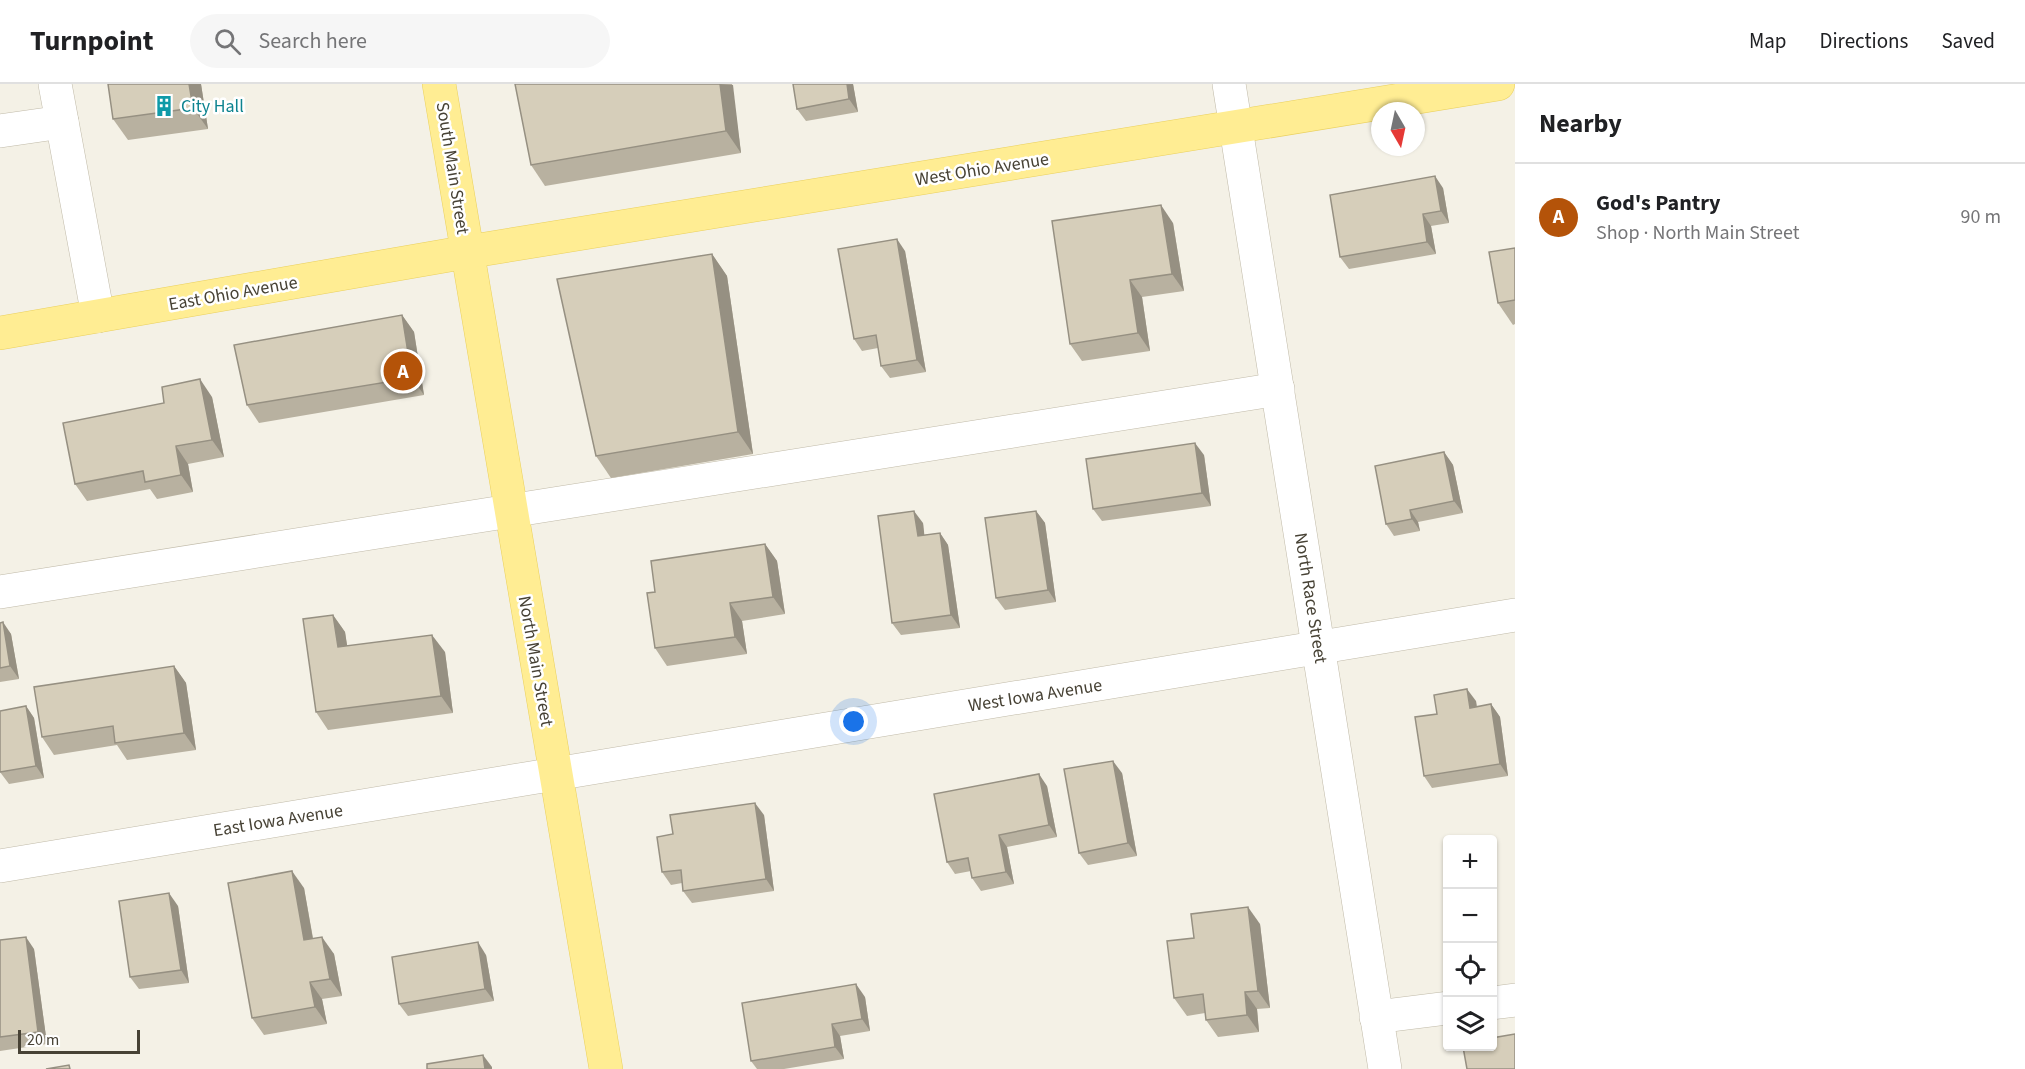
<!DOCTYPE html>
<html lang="en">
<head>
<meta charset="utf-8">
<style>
	:root { --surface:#fff; --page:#f6f6f6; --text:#202124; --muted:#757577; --line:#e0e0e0; --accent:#b45309 }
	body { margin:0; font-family:"Source Sans 3",sans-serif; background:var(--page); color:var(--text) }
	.controls { position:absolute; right:18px; bottom:18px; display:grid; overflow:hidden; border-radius:6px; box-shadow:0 2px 4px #0004 }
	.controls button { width:54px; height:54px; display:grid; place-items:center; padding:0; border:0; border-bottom:2px solid var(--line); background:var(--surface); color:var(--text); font:30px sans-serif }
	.compass { position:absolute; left:1371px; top:18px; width:54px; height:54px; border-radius:50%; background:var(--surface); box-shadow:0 2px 4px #0004; rotate:171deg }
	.scale { position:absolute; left:18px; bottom:15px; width:122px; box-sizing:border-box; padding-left:6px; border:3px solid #474235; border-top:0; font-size:16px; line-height:21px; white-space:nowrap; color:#474235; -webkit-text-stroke:4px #fff; paint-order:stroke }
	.you { position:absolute; left:854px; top:638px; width:21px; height:21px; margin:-15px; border:4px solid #fff; border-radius:50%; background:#1a73e8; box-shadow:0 0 0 9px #1a73e833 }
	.badge { display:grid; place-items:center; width:39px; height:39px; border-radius:50%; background:var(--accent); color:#fff; font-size:20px; font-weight:700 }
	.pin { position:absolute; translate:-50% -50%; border:3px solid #fff; box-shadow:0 2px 6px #0006 }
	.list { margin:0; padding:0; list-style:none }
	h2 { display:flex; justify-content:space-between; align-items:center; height:78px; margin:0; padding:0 24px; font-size:26px }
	h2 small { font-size:20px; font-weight:400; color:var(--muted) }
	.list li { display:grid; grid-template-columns:39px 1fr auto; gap:18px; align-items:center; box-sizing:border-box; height:108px; padding:0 24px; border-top:2px solid var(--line) }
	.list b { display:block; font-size:22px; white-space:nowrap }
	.list p { margin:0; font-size:20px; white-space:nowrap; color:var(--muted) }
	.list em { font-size:20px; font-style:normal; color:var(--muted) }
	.icon { flex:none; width:33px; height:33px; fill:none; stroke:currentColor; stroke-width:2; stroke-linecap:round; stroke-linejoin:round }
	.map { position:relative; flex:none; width:1515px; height:985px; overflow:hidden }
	header { display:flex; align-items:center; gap:36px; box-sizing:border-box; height:84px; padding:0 30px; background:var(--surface); border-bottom:2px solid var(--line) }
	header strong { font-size:28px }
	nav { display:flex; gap:33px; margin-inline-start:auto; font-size:21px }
	.search { width:420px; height:54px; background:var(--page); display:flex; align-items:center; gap:15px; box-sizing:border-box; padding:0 21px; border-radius:33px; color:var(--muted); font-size:22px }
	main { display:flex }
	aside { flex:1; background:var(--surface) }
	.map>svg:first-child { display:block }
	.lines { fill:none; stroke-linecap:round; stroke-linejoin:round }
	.minor-casing { stroke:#c0baa8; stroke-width:34 }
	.major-casing { stroke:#ead05e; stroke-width:34 }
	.minor { stroke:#fff; stroke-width:33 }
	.major { stroke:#ffed93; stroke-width:33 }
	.wall { fill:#b8b1a0 }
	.shaded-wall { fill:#969082 }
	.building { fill:#d6ceba; stroke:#969082; stroke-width:1.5 }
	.labels { text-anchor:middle; stroke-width:5; stroke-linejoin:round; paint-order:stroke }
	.culture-label { font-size:18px; fill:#0d838f; stroke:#fff; text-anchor:start }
	.street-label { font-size:18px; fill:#474235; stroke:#fff }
</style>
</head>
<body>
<header>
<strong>Turnpoint</strong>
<div class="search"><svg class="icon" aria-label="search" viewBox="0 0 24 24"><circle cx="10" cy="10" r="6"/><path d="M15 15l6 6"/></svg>Search here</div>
<nav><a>Map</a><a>Directions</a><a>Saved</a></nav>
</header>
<main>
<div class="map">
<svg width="1515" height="985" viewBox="0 0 1515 985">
	<rect width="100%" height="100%" fill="#f4f1e6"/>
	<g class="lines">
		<defs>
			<g id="minor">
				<path d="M 55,0 L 98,232"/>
				<path d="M 1229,0 L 1385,985"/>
				<path d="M 0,47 L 62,38"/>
				<path d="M 0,508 L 1278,305"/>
				<path d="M 0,782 L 1515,531"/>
				<path d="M 1492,919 L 1515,916"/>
				<path d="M 1376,933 L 1448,924"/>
			</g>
			<g id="major">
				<path d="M 439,0 L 606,985"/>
				<path d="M 0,249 L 467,168 L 1498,0"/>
			</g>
		</defs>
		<use href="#minor" class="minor-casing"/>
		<use href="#major" class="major-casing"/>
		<use href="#minor" class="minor"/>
		<use href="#major" class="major"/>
	</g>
	<g class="wall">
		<path d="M 108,0 L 201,0 L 208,45 L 128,56 L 113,35 Z"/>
		<path d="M 515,0 L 732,0 L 741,69 L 545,102 L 531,81 Z"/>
		<path d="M 793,0 L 853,0 L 858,28 L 806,37 L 797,25 Z"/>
		<path d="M 1443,104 L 1449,139 L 1431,142 L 1436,170 L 1349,185 L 1340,173 Z"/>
		<path d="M 1173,139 L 1184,207 L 1142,213 L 1150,267 L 1082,277 L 1070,260 Z"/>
		<path d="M 1515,164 L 1515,240 L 1513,241 L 1498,219 Z"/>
		<path d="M 905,167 L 926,288 L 890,294 L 881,282 L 878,264 L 862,267 L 854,255 Z"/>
		<path d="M 712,170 L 727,192 L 753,370 L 611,394 L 596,372 Z"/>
		<path d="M 402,231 L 414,248 L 424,311 L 259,339 L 247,321 Z"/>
		<path d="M 212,313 L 224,373 L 188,380 L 193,408 L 157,415 L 150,405 L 87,417 L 75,400 Z"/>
		<path d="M 1444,368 L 1453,381 L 1463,429 L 1418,438 L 1420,447 L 1394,452 L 1386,440 Z"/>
		<path d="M 1204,371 L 1211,422 L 1102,437 L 1093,425 Z"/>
		<path d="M 1036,427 L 1045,439 L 1056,518 L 1005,526 L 996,514 Z"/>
		<path d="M 923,439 L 924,451 L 940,449 L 948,461 L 960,544 L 901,551 L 892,539 Z"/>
		<path d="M 765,460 L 777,477 L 785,530 L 742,537 L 747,570 L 667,582 L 655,564 L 655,508 Z"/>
		<path d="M 333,531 L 345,548 L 347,562 L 445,568 L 453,629 L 328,646 L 316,628 Z"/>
		<path d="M 0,539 L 11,550 L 19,595 L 0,598 Z"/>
		<path d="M 174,582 L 186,599 L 196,666 L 127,676 L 117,661 L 54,671 L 42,653 Z"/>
		<path d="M 1476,617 L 1477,623 L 1491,620 L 1500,633 L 1508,692 L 1432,704 L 1424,692 L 1437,630 Z"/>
		<path d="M 26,622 L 34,634 L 44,694 L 9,700 L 0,688 Z"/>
		<path d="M 1122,689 L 1137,772 L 1088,781 L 1079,769 Z"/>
		<path d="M 1047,702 L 1057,753 L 1007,763 L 1014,800 L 981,807 L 972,794 L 971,787 L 955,790 L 947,778 Z"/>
		<path d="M 764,731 L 774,807 L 692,819 L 683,807 L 682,799 L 671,801 L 662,788 L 673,750 Z"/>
		<path d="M 304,804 L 313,854 L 334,870 L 342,912 L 322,915 L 327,940 L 264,951 L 252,934 Z"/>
		<path d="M 178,822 L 189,899 L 139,905 L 130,893 Z"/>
		<path d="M 1260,840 L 1270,924 L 1257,925 L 1259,948 L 1218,953 L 1206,936 L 1205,929 L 1187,932 L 1174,914 L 1194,854 Z"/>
		<path d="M 0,856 L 34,865 L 47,960 L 0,967 Z"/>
		<path d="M 486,871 L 494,917 L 408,932 L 399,920 Z"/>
		<path d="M 865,913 L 870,947 L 840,952 L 844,975 L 784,985 L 757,985 L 751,977 Z"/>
	</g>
	<g class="shaded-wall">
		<path d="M 189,0 L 201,0 L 208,45 L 193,24 Z"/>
		<path d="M 720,0 L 733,1 L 741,69 L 726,47 Z"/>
		<path d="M 847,0 L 853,0 L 858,28 L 849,15 Z"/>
		<path d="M 1435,92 L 1443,104 L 1449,139 L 1441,127 Z"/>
		<path d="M 1161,121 L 1173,139 L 1184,207 L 1172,190 Z"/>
		<path d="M 1423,130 L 1431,142 L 1436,170 L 1427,158 Z"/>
		<path d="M 897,155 L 905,167 L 926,288 L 917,276 Z"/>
		<path d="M 712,170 L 727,192 L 753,370 L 738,348 Z"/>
		<path d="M 1130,196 L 1142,213 L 1150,267 L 1138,249 Z"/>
		<path d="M 402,231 L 414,248 L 424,311 L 412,294 Z"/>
		<path d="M 200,295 L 212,313 L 224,373 L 212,356 Z"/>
		<path d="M 1195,359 L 1204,371 L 1211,422 L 1202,409 Z"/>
		<path d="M 176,362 L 188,380 L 193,408 L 181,391 Z"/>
		<path d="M 1444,368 L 1453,381 L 1463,429 L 1454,417 Z"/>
		<path d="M 1410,426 L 1418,438 L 1420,447 L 1412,435 Z"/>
		<path d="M 914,427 L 923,439 L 926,465 L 918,452 Z"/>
		<path d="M 1036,427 L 1045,439 L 1056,518 L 1048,506 Z"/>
		<path d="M 940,449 L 948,461 L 960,544 L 951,531 Z"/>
		<path d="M 765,460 L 777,477 L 785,530 L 773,513 Z"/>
		<path d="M 730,519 L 742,537 L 747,570 L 735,553 Z"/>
		<path d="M 333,531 L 345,548 L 350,580 L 338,563 Z"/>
		<path d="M 3,538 L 11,550 L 19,595 L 10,582 Z"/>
		<path d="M 432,551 L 445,568 L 453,629 L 441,612 Z"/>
		<path d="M 174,582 L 186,599 L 196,666 L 184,649 Z"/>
		<path d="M 1467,605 L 1476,617 L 1478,636 L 1470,624 Z"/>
		<path d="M 1491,620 L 1500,633 L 1508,692 L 1500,680 Z"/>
		<path d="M 26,622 L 34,634 L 44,694 L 36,682 Z"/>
		<path d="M 1113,677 L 1122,689 L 1137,772 L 1128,759 Z"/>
		<path d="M 1039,690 L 1047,702 L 1057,753 L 1049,741 Z"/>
		<path d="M 755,719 L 764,731 L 774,807 L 766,795 Z"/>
		<path d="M 999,751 L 1007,763 L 1014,800 L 1006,788 Z"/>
		<path d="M 292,787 L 304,804 L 316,873 L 304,856 Z"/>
		<path d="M 169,809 L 178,822 L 189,899 L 181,886 Z"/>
		<path d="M 1248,823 L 1260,840 L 1270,924 L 1258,907 Z"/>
		<path d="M 26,853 L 34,865 L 47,960 L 38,948 Z"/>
		<path d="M 322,853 L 334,870 L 342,912 L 330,895 Z"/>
		<path d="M 478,858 L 486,871 L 494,917 L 485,905 Z"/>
		<path d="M 310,898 L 322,915 L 327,940 L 315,923 Z"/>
		<path d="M 856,900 L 865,913 L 870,947 L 862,935 Z"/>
		<path d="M 1245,908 L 1257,925 L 1259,948 L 1247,931 Z"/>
		<path d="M 832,940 L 840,952 L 844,975 L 835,963 Z"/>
		<path d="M 483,971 L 492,983 L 492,985 L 485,985 Z"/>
	</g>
	<g class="building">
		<path d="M 108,0 L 189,0 L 193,24 L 113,35 Z"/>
		<path d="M 515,0 L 720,0 L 726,47 L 531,81 Z"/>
		<path d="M 793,0 L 847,0 L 849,15 L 797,25 Z"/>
		<path d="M 1435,92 L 1441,127 L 1423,130 L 1427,158 L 1340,173 L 1330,111 Z"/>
		<path d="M 1161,121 L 1172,190 L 1130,196 L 1138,249 L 1070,260 L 1052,137 Z"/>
		<path d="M 897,155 L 917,276 L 881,282 L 876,251 L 854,255 L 838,165 Z"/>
		<path d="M 1515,164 L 1515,216 L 1498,219 L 1489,168 Z"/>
		<path d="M 712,170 L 738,348 L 596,372 L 557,195 Z"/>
		<path d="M 402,231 L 412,294 L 247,321 L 234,261 Z"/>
		<path d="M 200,295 L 212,356 L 176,362 L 181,391 L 145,398 L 143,387 L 75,400 L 63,339 L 164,319 L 162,303 Z"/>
		<path d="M 1195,359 L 1202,409 L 1093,425 L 1086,375 Z"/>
		<path d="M 1444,368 L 1454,417 L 1410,426 L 1412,435 L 1386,440 L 1375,382 Z"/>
		<path d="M 914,427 L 918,452 L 940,449 L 951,531 L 892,539 L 878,432 Z"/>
		<path d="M 1036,427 L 1048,506 L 996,514 L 985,434 Z"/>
		<path d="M 765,460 L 773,513 L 730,519 L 735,553 L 655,564 L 647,509 L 655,508 L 651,477 Z"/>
		<path d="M 333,531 L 338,563 L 432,551 L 441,612 L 316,628 L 303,535 Z"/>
		<path d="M 3,538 L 10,582 L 0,584 L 0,539 Z"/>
		<path d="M 174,582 L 184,649 L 115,659 L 113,642 L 42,653 L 34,603 Z"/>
		<path d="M 1467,605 L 1470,624 L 1491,620 L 1500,680 L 1424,692 L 1415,633 L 1437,630 L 1434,611 Z"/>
		<path d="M 26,622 L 36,682 L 0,688 L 0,627 Z"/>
		<path d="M 1113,677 L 1128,759 L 1079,769 L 1064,685 Z"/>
		<path d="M 1039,690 L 1049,741 L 999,751 L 1006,788 L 972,794 L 968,774 L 947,778 L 934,710 Z"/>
		<path d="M 755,719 L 766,795 L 683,807 L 681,786 L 662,788 L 657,753 L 673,750 L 670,731 Z"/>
		<path d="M 292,787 L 304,856 L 322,853 L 330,895 L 310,898 L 315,923 L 252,934 L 228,799 Z"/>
		<path d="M 169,809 L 181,886 L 130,893 L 119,817 Z"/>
		<path d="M 1248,823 L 1258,907 L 1245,908 L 1247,931 L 1206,936 L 1203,910 L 1174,914 L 1167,857 L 1194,854 L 1191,830 Z"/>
		<path d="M 26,853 L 38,948 L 0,953 L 0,856 Z"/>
		<path d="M 478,858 L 485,905 L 399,920 L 392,873 Z"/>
		<path d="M 856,900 L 862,935 L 832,940 L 835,963 L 751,977 L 742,919 Z"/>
		<path d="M 1515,950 L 1515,985 L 1467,985 L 1463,963 L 1492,963 L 1492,954 Z"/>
		<path d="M 483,971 L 485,985 L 427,985 L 427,980 Z"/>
		<path d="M 69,981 L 70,985 L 46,985 Z"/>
	</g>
	<defs>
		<symbol id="building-bare" viewBox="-9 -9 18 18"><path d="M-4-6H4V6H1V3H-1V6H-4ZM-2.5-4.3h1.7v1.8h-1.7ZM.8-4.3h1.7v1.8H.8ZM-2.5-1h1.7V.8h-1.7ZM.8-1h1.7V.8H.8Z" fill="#0f9aa8" stroke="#fff" stroke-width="2.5" paint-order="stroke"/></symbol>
	</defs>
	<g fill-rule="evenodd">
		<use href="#building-bare" x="149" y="7" width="30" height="30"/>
	</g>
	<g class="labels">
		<g class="culture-label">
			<text x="181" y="28">City Hall</text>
		</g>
		<g class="street-label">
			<text transform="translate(453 84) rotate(81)" y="6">South Main Street</text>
			<text transform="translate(982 85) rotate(-9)" y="6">West Ohio Avenue</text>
			<text transform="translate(233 209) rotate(-10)" y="6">East Ohio Avenue</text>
			<text transform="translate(1311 514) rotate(81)" y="6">North Race Street</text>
			<text transform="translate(536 577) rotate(80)" y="6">North Main Street</text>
			<text transform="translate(1035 611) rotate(-9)" y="6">West Iowa Avenue</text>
			<text transform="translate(278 736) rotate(-9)" y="6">East Iowa Avenue</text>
		</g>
	</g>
</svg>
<div class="controls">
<button>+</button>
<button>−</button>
<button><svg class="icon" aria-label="locate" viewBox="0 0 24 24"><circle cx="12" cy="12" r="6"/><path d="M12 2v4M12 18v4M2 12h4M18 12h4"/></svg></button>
<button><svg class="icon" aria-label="layers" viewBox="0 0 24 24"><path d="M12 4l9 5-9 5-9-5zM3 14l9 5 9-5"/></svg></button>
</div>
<svg class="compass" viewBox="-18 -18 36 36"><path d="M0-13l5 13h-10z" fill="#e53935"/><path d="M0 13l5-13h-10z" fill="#757577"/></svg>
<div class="scale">20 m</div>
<div class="you"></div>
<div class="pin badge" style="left:403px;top:287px">A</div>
</div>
<aside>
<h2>Nearby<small></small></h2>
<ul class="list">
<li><span class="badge">A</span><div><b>God's Pantry</b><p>Shop · North Main Street</p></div><em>90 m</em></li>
</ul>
</aside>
</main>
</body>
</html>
